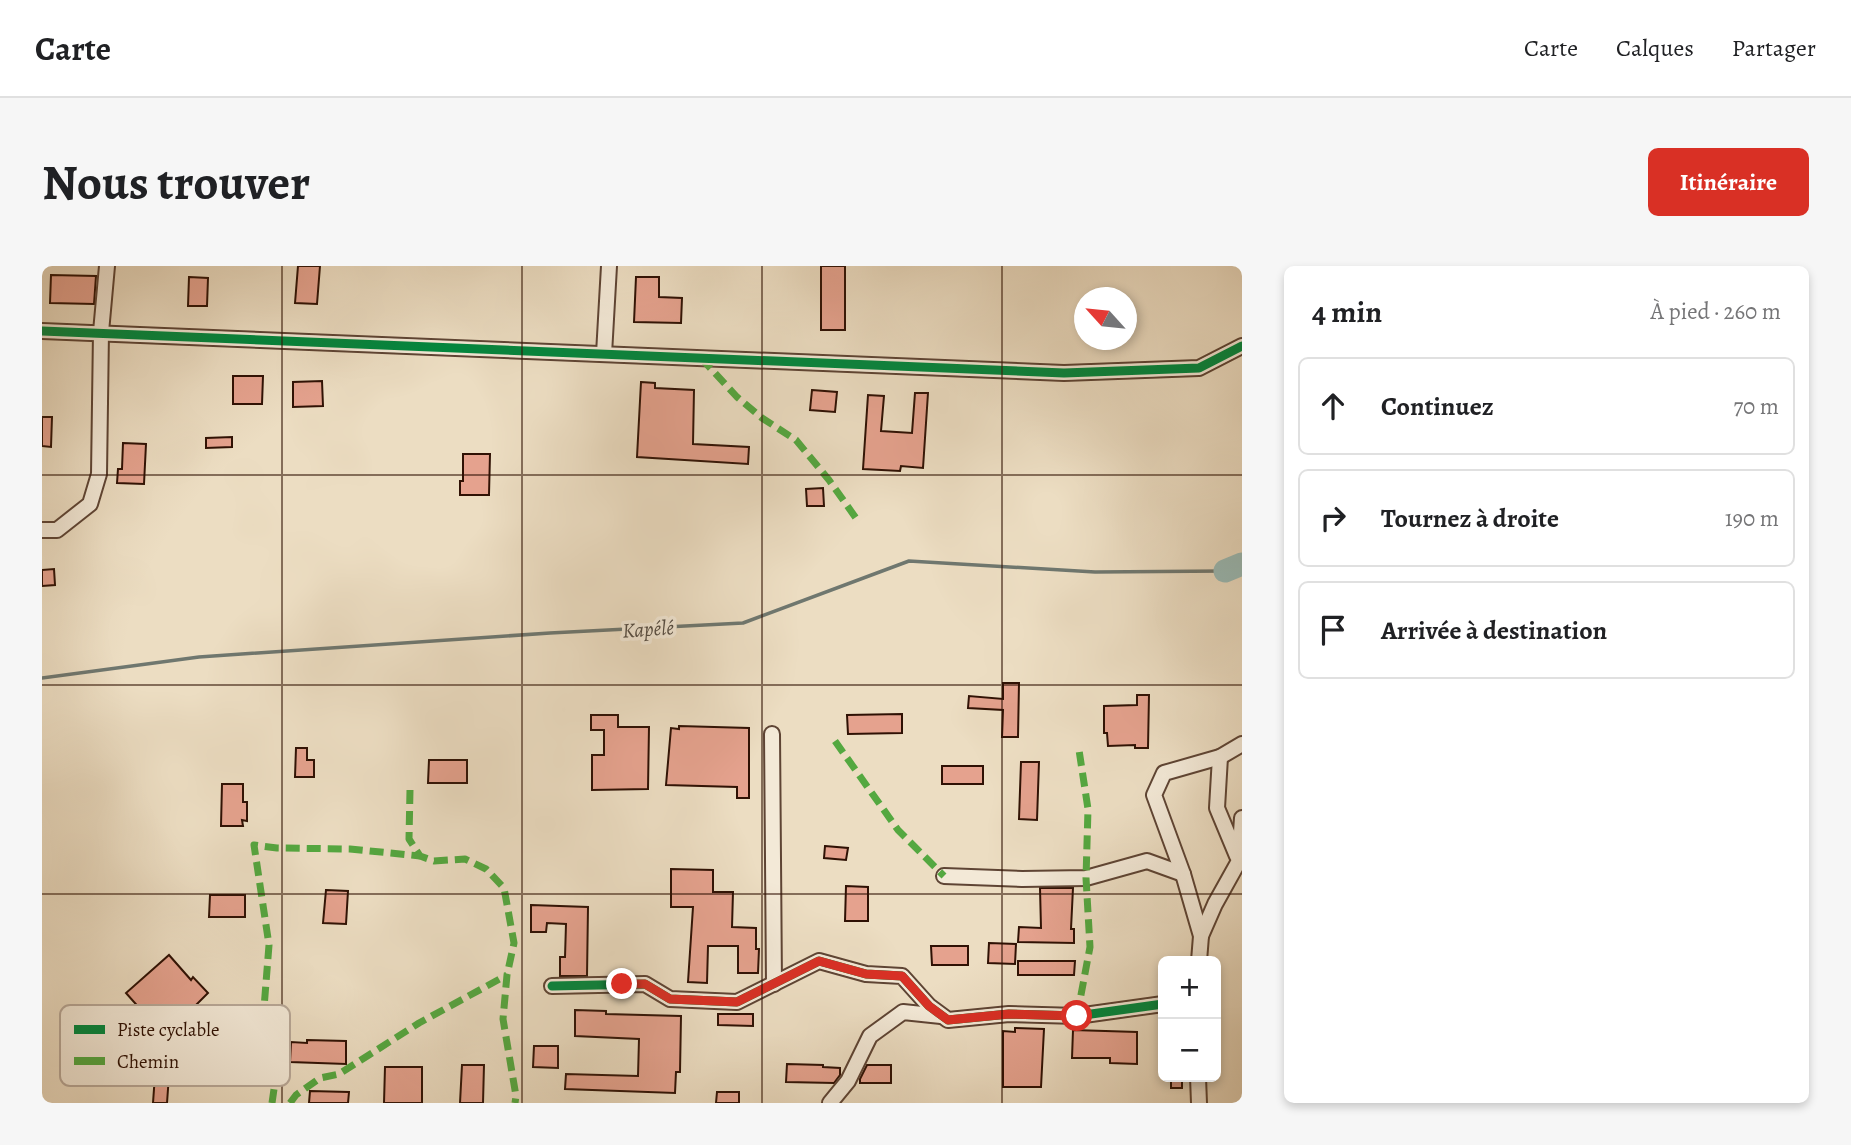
<!DOCTYPE html>
<html lang="fr">
<head>
<meta charset="utf-8">
<style>
	:root { --surface:#fff; --page:#f6f6f6; --text:#202124; --muted:#757577; --line:#e0e0e0; --accent:#d93025 }
	body { margin:0; font-family:Alegreya,serif; background:var(--page); color:var(--text) }
	.controls { position:absolute; right:21px; bottom:21px; display:grid; overflow:hidden; border-radius:10px; box-shadow:0 4px 10px #0003 }
	.controls button { width:63px; height:63px; display:grid; place-items:center; padding:0; border:0; border-bottom:2px solid var(--line); background:var(--surface); color:var(--text); font:35px sans-serif }
	.compass { position:absolute; left:1032px; top:21px; width:63px; height:63px; border-radius:50%; background:var(--surface); box-shadow:0 4px 10px #0003; rotate:297deg }
	.stop { position:absolute; width:21px; height:21px; margin:-16px; border:5px solid #d93025; border-radius:50%; background:#fff }
	.stop.end { background:#d93025; border-color:#fff; box-shadow:0 2px 7px #0008 }
	.list { margin:0; padding:0; list-style:none }
	h2 { display:flex; justify-content:space-between; align-items:center; height:91px; margin:0; padding:0 28px; font-size:30px }
	h2 small { font-size:23px; font-weight:400; color:var(--muted) }
	.list li { display:grid; grid-template-columns:46px 1fr auto; gap:21px; align-items:center; box-sizing:border-box; height:98px; margin:0 14px 14px; padding:0 14px; border:2px solid var(--line); border-radius:10px }
	.list b { display:block; font-size:26px; white-space:nowrap }
	.list em { font-size:23px; font-style:normal; color:var(--muted) }
	.icon { flex:none; width:38px; height:38px; fill:none; stroke:currentColor; stroke-width:2; stroke-linecap:round; stroke-linejoin:round }
	.map { position:relative; flex:none; width:1200px; height:837px; overflow:hidden; border-radius:10px }
	header { display:flex; align-items:center; gap:42px; box-sizing:border-box; height:98px; padding:0 35px; background:var(--surface); border-bottom:2px solid var(--line) }
	header strong { font-size:33px }
	nav { display:flex; gap:38px; margin-inline-start:auto; font-size:24px }
	.intro { display:flex; align-items:center; justify-content:space-between; box-sizing:border-box; height:168px; padding:0 42px }
	h1 { margin:0; font-size:49px }
	.button { padding:18px 32px; border-radius:10px; background:var(--accent); color:#fff; font-size:24px; font-weight:700 }
	main { display:flex; gap:42px; padding:0 42px }
	aside { flex:1; background:var(--surface); border-radius:10px; box-shadow:0 4px 10px #0003 }
	.map>svg:first-child { display:block }
	.lines { fill:none; stroke-linecap:round; stroke-linejoin:round }
	.stream { stroke:#6f776f; stroke-width:3.5 }
	.river { stroke:#99bbb7; stroke-width:23 }
	.building { fill:#e5a28e; stroke:#2f1104; stroke-width:2 }
	.street-casing { stroke:#5e4434; stroke-width:18 }
	.street { stroke:#f3e9d7; stroke-width:14 }
	.quiet { stroke:#54a840; stroke-width:7; stroke-dasharray:14 7; stroke-linecap:butt }
	.cycleway-casing { stroke:#f3e9d7; stroke-width:13 }
	.cycleway { stroke:#00873e; stroke-width:9 }
	.route { stroke:#d93025; stroke-width:9 }
	.grid { fill:none; stroke:#2f1104; stroke-width:2; stroke-opacity:0.55 }
	.labels { text-anchor:middle; stroke-width:7; stroke-linejoin:round; paint-order:stroke }
	.water-label { font-size:21px; font-style:italic; fill:#544c43; stroke:#f3e9d7 }
	.key { fill:#f3e9d7; stroke:#b8a898; stroke-width:2 }
	.key-label { font-size:19px; fill:#2f1104 }
</style>
</head>
<body>
<header>
<strong>Carte</strong>
<nav><a>Carte</a><a>Calques</a><a>Partager</a></nav>
</header>
<div class="intro"><h1>Nous trouver</h1><a class="button">Itinéraire</a></div>
<main>
<div class="map">
<svg width="1200" height="837" viewBox="0 0 1200 837">
	<rect width="100%" height="100%" fill="#ecddc2"/>
	<filter id="stains"><feTurbulence type="fractalNoise" baseFrequency=".00286" numOctaves="4"/><feColorMatrix values="0 0 0 0 .2 0 0 0 0 .09 0 0 0 0 .02 0 0 0 .5 -.17"/></filter>
	<radialGradient id="worn" r=".72"><stop offset=".6" stop-color="#630" stop-opacity="0"/><stop offset="1" stop-color="#630" stop-opacity=".3"/></radialGradient>
	<g class="lines">
		<path class="stream" d="M 0,412 L 157,391 L 508,367 L 701,357 L 867,295 L 1053,306 L 1183,305"/>
		<path class="river" d="M 1183,305 L 1200,298"/>
	</g>
	<g class="building">
		<path d="M 256,0 L 278,0 L 275,38 L 253,37 Z"/>
		<rect x="779" y="0" width="24" height="64"/>
		<path d="M 9,9 L 54,10 L 52,38 L 8,37 Z"/>
		<path d="M 147,11 L 166,12 L 165,40 L 146,40 Z"/>
		<path d="M 594,11 L 617,11 L 617,31 L 640,32 L 639,57 L 592,56 Z"/>
		<path d="M 191,110 L 221,110 L 220,138 L 191,138 Z"/>
		<path d="M 280,115 L 281,140 L 251,141 L 251,116 Z"/>
		<path d="M 599,116 L 613,117 L 613,122 L 652,124 L 651,178 L 707,181 L 706,198 L 595,191 Z"/>
		<path d="M 770,124 L 795,126 L 793,146 L 768,144 Z"/>
		<path d="M 873,127 L 886,127 L 881,202 L 859,200 L 858,205 L 821,203 L 826,129 L 842,130 L 839,165 L 870,167 Z"/>
		<path d="M 0,151 L 10,151 L 9,181 L 0,180 Z"/>
		<path d="M 190,171 L 190,181 L 164,182 L 164,172 Z"/>
		<path d="M 81,177 L 104,178 L 102,218 L 75,217 L 76,203 L 80,203 Z"/>
		<path d="M 421,188 L 448,188 L 447,229 L 418,229 L 418,215 L 421,215 Z"/>
		<path d="M 781,222 L 782,240 L 765,240 L 764,223 Z"/>
		<path d="M 12,303 L 13,319 L 0,320 L 0,304 Z"/>
		<path d="M 961,417 L 977,417 L 976,471 L 960,471 L 961,444 L 926,442 L 927,430 L 961,433 Z"/>
		<path d="M 1095,429 L 1107,429 L 1106,482 L 1093,482 L 1093,479 L 1066,480 L 1065,467 L 1062,467 L 1062,440 L 1095,439 Z"/>
		<path d="M 860,448 L 860,467 L 806,468 L 805,449 Z"/>
		<path d="M 549,449 L 576,449 L 576,461 L 607,461 L 606,523 L 550,524 L 550,489 L 562,489 L 562,464 L 549,464 Z"/>
		<path d="M 637,460 L 707,462 L 707,532 L 695,532 L 695,521 L 624,519 L 629,462 L 637,463 Z"/>
		<path d="M 254,482 L 265,482 L 265,494 L 272,494 L 272,511 L 253,511 Z"/>
		<path d="M 387,494 L 425,494 L 425,517 L 386,517 Z"/>
		<path d="M 979,496 L 997,496 L 995,554 L 977,553 Z"/>
		<rect x="900" y="500" width="41" height="18"/>
		<path d="M 180,518 L 201,518 L 201,536 L 205,536 L 205,555 L 200,554 L 201,560 L 179,560 Z"/>
		<path d="M 783,580 L 806,582 L 804,594 L 782,592 Z"/>
		<path d="M 629,603 L 671,604 L 671,626 L 691,626 L 690,661 L 714,662 L 714,683 L 717,683 L 716,707 L 696,707 L 696,680 L 666,680 L 665,717 L 646,716 L 651,641 L 629,641 Z"/>
		<path d="M 804,620 L 826,621 L 826,655 L 803,655 Z"/>
		<path d="M 998,622 L 1031,622 L 1029,663 L 1032,663 L 1032,677 L 976,676 L 977,661 L 999,662 Z"/>
		<path d="M 284,624 L 306,625 L 304,658 L 281,657 Z"/>
		<path d="M 168,629 L 203,629 L 203,651 L 167,651 Z"/>
		<path d="M 489,639 L 546,641 L 545,710 L 518,710 L 518,691 L 523,691 L 524,658 L 505,657 L 504,666 L 489,666 Z"/>
		<path d="M 947,677 L 974,678 L 973,698 L 946,697 Z"/>
		<path d="M 889,680 L 926,680 L 926,699 L 890,699 Z"/>
		<path d="M 127,689 L 149,714 L 151,711 L 166,727 L 112,781 L 107,775 L 104,778 L 94,768 L 108,754 L 84,727 Z"/>
		<path d="M 976,695 L 1033,695 L 1032,709 L 976,709 Z"/>
		<path d="M 533,744 L 564,745 L 564,748 L 639,750 L 638,806 L 634,806 L 633,827 L 523,823 L 524,808 L 596,810 L 597,773 L 533,770 Z"/>
		<path d="M 676,748 L 711,748 L 711,760 L 676,759 Z"/>
		<path d="M 973,762 L 1002,763 L 999,821 L 961,821 L 961,765 L 973,766 Z"/>
		<path d="M 1031,764 L 1095,766 L 1095,798 L 1068,797 L 1068,792 L 1030,792 Z"/>
		<path d="M 265,774 L 304,775 L 304,798 L 248,796 L 249,776 L 265,777 Z"/>
		<path d="M 492,780 L 516,780 L 516,802 L 491,801 Z"/>
		<path d="M 745,798 L 781,799 L 781,801 L 798,802 L 798,809 L 792,817 L 744,816 Z"/>
		<path d="M 420,799 L 442,799 L 441,837 L 418,837 Z"/>
		<path d="M 825,799 L 849,799 L 849,817 L 818,817 L 818,813 Z"/>
		<path d="M 343,801 L 380,801 L 380,837 L 342,837 Z"/>
		<path d="M 113,809 L 127,809 L 125,837 L 111,837 Z"/>
		<rect x="1129" y="811" width="11" height="11"/>
		<path d="M 268,825 L 307,826 L 306,837 L 267,837 Z"/>
		<path d="M 675,826 L 697,826 L 697,837 L 674,837 Z"/>
	</g>
	<g class="lines">
		<defs>
			<g id="street">
				<path d="M 0,65 L 1022,107 L 1157,102 L 1200,80"/>
				<path d="M 562,88 L 567,0"/>
				<path d="M 0,264 L 15,264 L 48,238 L 57,208 L 59,66 L 65,0"/>
				<path d="M 730,468 L 732,718"/>
				<path d="M 1178,491 L 1175,542 L 1195,590"/>
				<path d="M 902,610 L 980,613 L 1044,612 L 1105,595 L 1141,608"/>
				<path d="M 1159,670 L 1173,638 L 1197,595 L 1200,552"/>
				<path d="M 1157,695 L 1159,670 L 1141,608 L 1112,529 L 1122,507 L 1178,491 L 1200,478"/>
				<path d="M 510,720 L 603,718 L 628,733 L 695,736 L 777,695 L 824,708 L 860,710 L 887,740 L 906,754 L 967,748 L 1035,750 L 1121,738"/>
				<path d="M 1156,811 L 1157,837"/>
				<path d="M 788,837 L 806,815 L 828,770 L 861,746 L 899,750"/>
			</g>
		</defs>
		<use href="#street" class="street-casing"/>
		<use href="#street" class="street"/>
		<g class="quiet">
			<path d="M 659,92 L 695,131 L 720,152 L 754,174 L 787,214 L 816,255"/>
			<path d="M 793,475 L 856,564 L 902,610"/>
			<path d="M 368,524 L 367,573 L 378,590 L 392,595 L 423,593 L 444,603 L 462,622 L 472,677 L 465,709 L 461,753 L 474,830 L 473,837"/>
			<path d="M 1035,750 L 1048,681 L 1044,612 L 1046,543 L 1037,484"/>
			<path d="M 230,837 L 236,795 L 224,764 L 222,742 L 227,679 L 212,579 L 235,582 L 308,583 L 378,590"/>
			<path d="M 248,837 L 254,829 L 278,812 L 297,808 L 377,757 L 465,709"/>
		</g>
		<defs>
			<g id="cycleway">
				<path d="M 0,65 L 1022,107 L 1157,102 L 1200,80"/>
				<path d="M 510,720 L 603,718 L 628,733 L 695,736 L 777,695 L 824,708 L 860,710 L 887,740 L 906,754 L 967,748 L 1035,750 L 1121,738"/>
			</g>
		</defs>
		<use href="#cycleway" class="cycleway-casing"/>
		<use href="#cycleway" class="cycleway"/>
	</g>
	<g class="lines">
		<path class="route" d="M 580,718 L 603,718 L 628,733 L 695,736 L 777,695 L 824,708 L 860,710 L 887,740 L 906,754 L 967,748 L 1035,750"/>
	</g>
	<path class="grid" d="M 240,0 L 240,837M 480,0 L 480,837M 720,0 L 720,837M 960,0 L 960,837M 0,209 L 1200,209M 0,419 L 1200,419M 0,628 L 1200,628"/>
	<g class="labels">
		<g class="water-label">
			<text transform="translate(606 363) rotate(-4)" y="7">Kapélé</text>
		</g>
	</g>
	<rect x="18" y="739" width="230" height="81" rx="10" class="key"/>
	<rect x="32" y="759" width="31" height="9" fill="#00873e"/>
	<rect x="32" y="791" width="31" height="8" fill="#54a840"/>
	<g class="key-label">
		<text x="75" y="770">Piste cyclable</text>
		<text x="75" y="802">Chemin</text>
	</g>
	<rect width="100%" height="100%" filter="url(#stains)"/>
	<rect width="100%" height="100%" fill="url(#worn)"/>
</svg>
<div class="controls">
<button>+</button>
<button>−</button>
</div>
<svg class="compass" viewBox="-18 -18 36 36"><path d="M0-13l5 13h-10z" fill="#e53935"/><path d="M0 13l5-13h-10z" fill="#757577"/></svg>
<div class="stop" style="left:1035px;top:750px"></div>
<div class="stop end" style="left:580px;top:718px"></div>
</div>
<aside>
<h2>4 min<small>À pied · 260 m</small></h2>
<ul class="list">
<li><svg class="icon" aria-label="ahead" viewBox="0 0 24 24"><path d="M12 20V5M6 11l6-6 6 6"/></svg><div><b>Continuez</b></div><em>70 m</em></li>
<li><svg class="icon" aria-label="right" viewBox="0 0 24 24"><path d="M7 20v-9h11M14 6l5 5-5 5"/></svg><div><b>Tournez à droite</b></div><em>190 m</em></li>
<li><svg class="icon" aria-label="arrive" viewBox="0 0 24 24"><path d="M6 21V4h12l-3 4 3 4H6"/></svg><div><b>Arrivée à destination</b></div></li>
</ul>
</aside>
</main>
</body>
</html>
